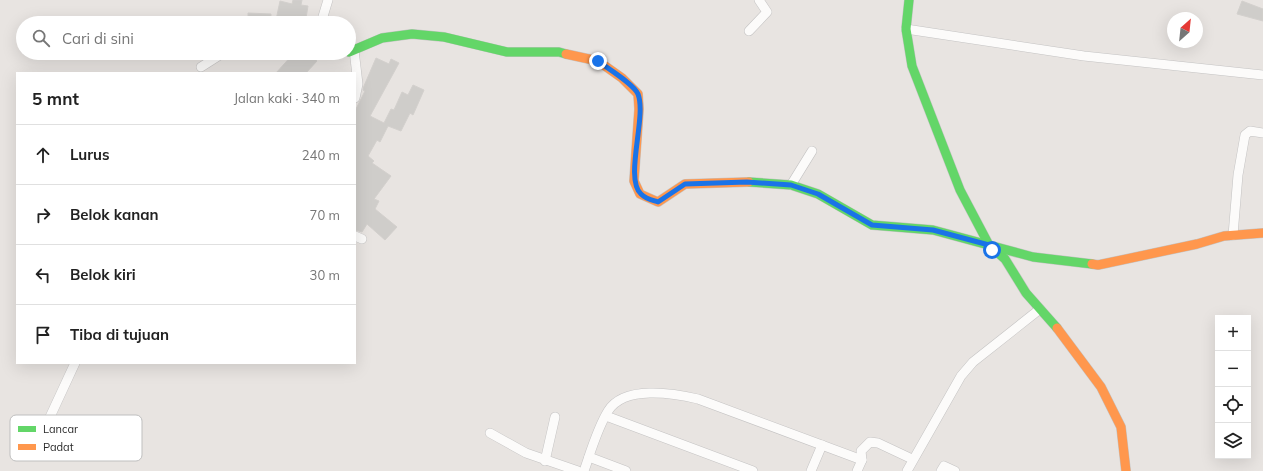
<!DOCTYPE html>
<html lang="id">
<head>
<meta charset="utf-8">
<style>
	:root { --surface:#fff; --page:#f6f6f6; --text:#222; --muted:#767676; --line:#e0e0e0 }
	body { margin:0; font-family:Mulish,sans-serif; background:var(--page); color:var(--text) }
	.controls { position:absolute; right:12px; bottom:12px; display:grid; overflow:hidden; border-radius:0px; box-shadow:0 4px 16px #0002 }
	.controls button { width:36px; height:36px; display:grid; place-items:center; padding:0; border:0; border-bottom:1px solid var(--line); background:var(--surface); color:var(--text); font:20px sans-serif }
	.compass { position:absolute; left:1167px; top:12px; width:36px; height:36px; border-radius:50%; background:var(--surface); box-shadow:0 4px 16px #0002; rotate:27deg }
	.stop { position:absolute; width:12px; height:12px; margin:-9px; border:3px solid #1a73e8; border-radius:50%; background:#fff }
	.stop.end { background:#1a73e8; border-color:#fff; box-shadow:0 1px 4px #0008 }
	.list { margin:0; padding:0; list-style:none }
	h2 { display:flex; justify-content:space-between; align-items:center; height:52px; margin:0; padding:0 16px; font-size:17px }
	h2 small { font-size:13px; font-weight:400; color:var(--muted) }
	.list li { display:grid; grid-template-columns:26px 1fr auto; gap:12px; align-items:center; box-sizing:border-box; height:60px; padding:0 16px; border-top:1px solid var(--line) }
	.list b { display:block; font-size:15px; white-space:nowrap }
	.list em { font-size:13px; font-style:normal; color:var(--muted) }
	.icon { flex:none; width:22px; height:22px; fill:none; stroke:currentColor; stroke-width:2; stroke-linecap:round; stroke-linejoin:round }
	.map { position:relative; flex:none; width:1263px; height:471px; overflow:hidden }
	.search { position:absolute; background:var(--surface); box-shadow:0 4px 16px #0002; left:16px; top:16px; width:340px; height:44px; display:flex; align-items:center; gap:10px; box-sizing:border-box; padding:0 14px; border-radius:22px; color:var(--muted); font-size:15px }
	.panel { position:absolute; background:var(--surface); box-shadow:0 4px 16px #0002; left:16px; top:72px; width:340px; height:292px; border-radius:0px }
	.map>svg:first-child { display:block }
	.building { fill:#cfcdca; stroke:#d3d0cd }
	.lines { fill:none; stroke-linecap:round; stroke-linejoin:round }
	.street-casing { stroke:#c4c3c3; stroke-width:10 }
	.fast-casing { stroke:#c4c3c3; stroke-width:10 }
	.slow-casing { stroke:#c4c3c3; stroke-width:10 }
	.street { stroke:#fcfbfa; stroke-width:9 }
	.fast { stroke:#63d668; stroke-width:9 }
	.slow { stroke:#ff974d; stroke-width:9 }
	.route { stroke:#1a73e8; stroke-width:5 }
	.key { fill:#fff; stroke:#bfbfbf; stroke-width:1 }
	.key-label { font-size:11px; fill:#2b2b2b }
</style>
</head>
<body>
<div class="map">
<svg width="1263" height="471" viewBox="0 0 1263 471">
	<rect width="100%" height="100%" fill="#e8e4e1"/>
	<g class="building">
		<path d="M 293,0 L 302,0 L 301,5 L 308,6 L 306,18 L 296,16 L 295,23 L 276,20 L 280,1 L 292,4 Z"/>
		<path d="M 1242,1 L 1263,9 L 1263,21 L 1237,14 Z"/>
		<path d="M 248,13 L 271,14 L 271,23 L 248,23 Z"/>
		<path d="M 294,53 L 308,53 L 317,61 L 306,73 L 276,73 Z"/>
		<path d="M 376,58 L 389,64 L 391,59 L 399,63 L 370,116 L 384,123 L 391,109 L 394,110 L 402,92 L 408,95 L 413,85 L 424,90 L 413,115 L 410,113 L 401,131 L 388,126 L 380,142 L 377,140 L 368,156 L 374,161 L 372,163 L 391,176 L 374,199 L 379,201 L 375,209 L 397,227 L 385,240 L 367,224 L 362,232 L 355,230 L 355,111 L 365,91 L 363,90 L 364,86 Z"/>
	</g>
	<g class="lines">
		<defs>
			<g id="street">
				<path d="M 321,23 L 328,0"/>
				<path d="M 906,29 L 1084,56 L 1263,75"/>
				<path d="M 749,31 L 767,12 L 759,0"/>
				<path d="M 354,50 L 358,84 L 355,98"/>
				<path d="M 201,67 L 223,53"/>
				<path d="M 791,185 L 812,151"/>
				<path d="M 1233,235 L 1238,175 L 1245,135 L 1250,131 L 1263,133"/>
				<path d="M 355,236 L 362,239"/>
				<path d="M 606,416 L 753,471"/>
				<path d="M 43,432 L 75,363"/>
				<path d="M 490,433 L 526,453 L 578,471"/>
				<path d="M 589,457 L 626,471"/>
				<path d="M 545,461 L 555,417"/>
				<path d="M 584,471 C 591,451 597,429 608,411 C 624,385 673,393 698,399 L 862,460"/>
				<path d="M 811,471 L 822,445"/>
				<path d="M 857,471 L 862,460 L 861,451 L 870,442 L 878,443 L 912,459"/>
				<path d="M 907,471 L 961,376 L 973,362 L 1040,309"/>
				<path d="M 941,471 L 944,466 L 955,471"/>
			</g>
			<g id="fast">
				<path d="M 909,0 L 906,29 L 912,66 L 960,190 L 989,245 L 1005,259 L 1026,293 L 1057,328"/>
				<path d="M 349,52 L 382,38 L 412,34 L 444,37 L 507,52 L 559,52 L 566,54"/>
				<path d="M 749,182 L 791,185 L 818,194 L 872,225 L 933,230 L 1033,257 L 1092,264"/>
			</g>
			<g id="slow">
				<path d="M 566,54 L 598,61 L 622,78 L 638,94 L 639,109 L 634,181 L 640,194 L 658,202 L 685,184 L 749,182"/>
				<path d="M 1092,264 L 1098,265 L 1197,244 L 1224,236 L 1263,233"/>
				<path d="M 1057,328 L 1101,387 L 1121,427 L 1126,471"/>
			</g>
		</defs>
		<use href="#street" class="street-casing"/>
		<use href="#fast" class="fast-casing"/>
		<use href="#slow" class="slow-casing"/>
		<use href="#street" class="street"/>
		<use href="#fast" class="fast"/>
		<use href="#slow" class="slow"/>
	</g>
	<g class="lines">
		<path class="route" d="M 598,61 C 607,68 634,84 638,94 C 647,117 624,178 641,194 C 646,199 652,200 658,202 L 685,184 L 747,182 L 791,185 L 818,194 L 872,225 L 933,230 L 989,245 L 992,250"/>
	</g>
	<rect x="10" y="415" width="132" height="46" rx="6" class="key"/>
	<rect x="18" y="426" width="18" height="6" fill="#63d668"/>
	<rect x="18" y="444" width="18" height="6" fill="#ff974d"/>
	<g class="key-label">
		<text x="43" y="433">Lancar</text>
		<text x="43" y="451">Padat</text>
	</g>
</svg>
<div class="controls">
<button>+</button>
<button>−</button>
<button><svg class="icon" aria-label="locate" viewBox="0 0 24 24"><circle cx="12" cy="12" r="6"/><path d="M12 2v4M12 18v4M2 12h4M18 12h4"/></svg></button>
<button><svg class="icon" aria-label="layers" viewBox="0 0 24 24"><path d="M12 4l9 5-9 5-9-5zM3 14l9 5 9-5"/></svg></button>
</div>
<svg class="compass" viewBox="-18 -18 36 36"><path d="M0-13l5 13h-10z" fill="#e53935"/><path d="M0 13l5-13h-10z" fill="#767676"/></svg>
<div class="stop" style="left:992px;top:250px"></div>
<div class="stop end" style="left:598px;top:61px"></div>
<div class="search"><svg class="icon" aria-label="search" viewBox="0 0 24 24"><circle cx="10" cy="10" r="6"/><path d="M15 15l6 6"/></svg>Cari di sini</div>
<section class="panel">
<h2>5 mnt<small>Jalan kaki · 340 m</small></h2>
<ul class="list">
<li><svg class="icon" aria-label="ahead" viewBox="0 0 24 24"><path d="M12 20V5M6 11l6-6 6 6"/></svg><div><b>Lurus</b></div><em>240 m</em></li>
<li><svg class="icon" aria-label="right" viewBox="0 0 24 24"><path d="M7 20v-9h11M14 6l5 5-5 5"/></svg><div><b>Belok kanan</b></div><em>70 m</em></li>
<li><svg class="icon" aria-label="left" viewBox="0 0 24 24"><path d="M17 20v-9H6M10 6l-5 5 5 5"/></svg><div><b>Belok kiri</b></div><em>30 m</em></li>
<li><svg class="icon" aria-label="arrive" viewBox="0 0 24 24"><path d="M6 21V4h12l-3 4 3 4H6"/></svg><div><b>Tiba di tujuan</b></div></li>
</ul>
</section>
</div>
</body>
</html>
